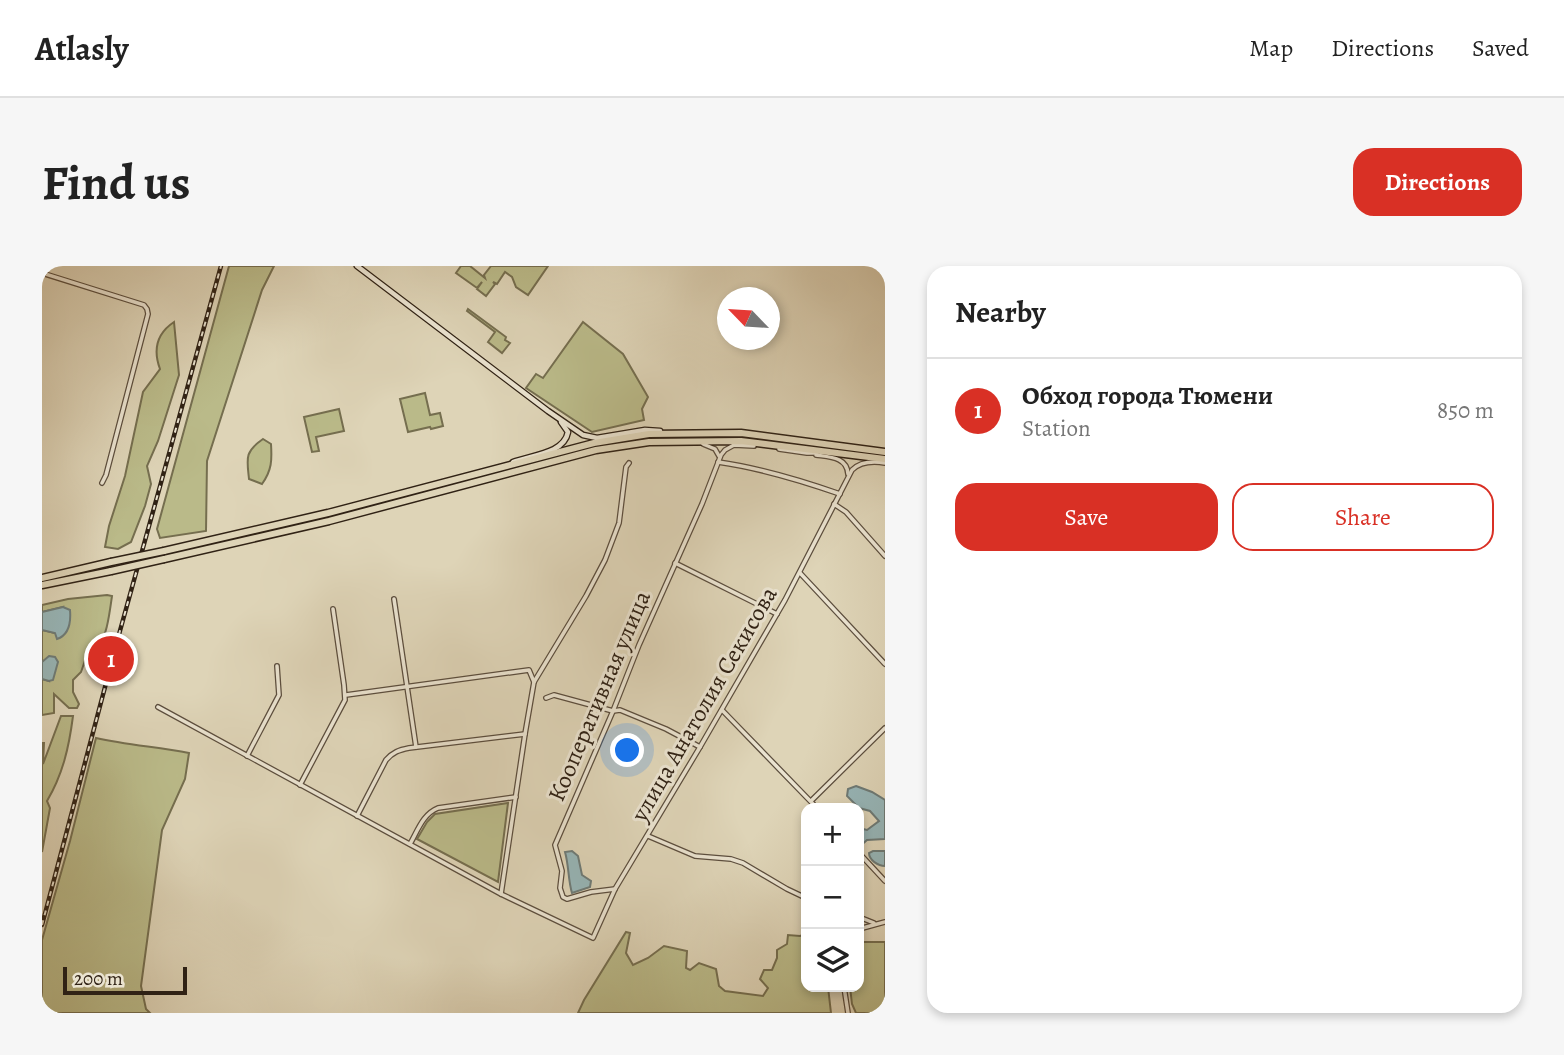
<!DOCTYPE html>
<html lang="en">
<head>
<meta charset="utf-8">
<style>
	:root { --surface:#fff; --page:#f6f6f6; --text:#222; --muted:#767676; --line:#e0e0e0; --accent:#d93025 }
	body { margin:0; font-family:Alegreya,serif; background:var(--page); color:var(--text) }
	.controls { position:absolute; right:21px; bottom:21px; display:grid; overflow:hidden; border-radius:14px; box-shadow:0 4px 10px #0003 }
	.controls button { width:63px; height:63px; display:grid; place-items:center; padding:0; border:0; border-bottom:2px solid var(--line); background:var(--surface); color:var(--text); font:35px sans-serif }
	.compass { position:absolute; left:675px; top:21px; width:63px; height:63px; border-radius:50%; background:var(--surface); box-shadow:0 4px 10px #0003; rotate:295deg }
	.scale { position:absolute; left:21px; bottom:18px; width:124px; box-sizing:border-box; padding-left:7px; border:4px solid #302215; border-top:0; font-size:19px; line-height:24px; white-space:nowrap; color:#302215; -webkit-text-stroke:5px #eae3d0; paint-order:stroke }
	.you { position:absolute; left:586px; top:485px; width:24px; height:24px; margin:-18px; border:5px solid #fff; border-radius:50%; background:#1a73e8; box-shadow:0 0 0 10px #1a73e833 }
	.badge { display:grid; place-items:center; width:46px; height:46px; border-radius:50%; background:var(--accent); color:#fff; font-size:23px; font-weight:700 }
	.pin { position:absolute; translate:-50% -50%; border:4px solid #fff; box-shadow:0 2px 7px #0006 }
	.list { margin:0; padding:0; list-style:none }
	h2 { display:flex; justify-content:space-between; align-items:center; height:91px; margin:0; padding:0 28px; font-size:30px }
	h2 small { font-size:23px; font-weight:400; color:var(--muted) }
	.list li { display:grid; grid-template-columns:46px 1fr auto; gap:21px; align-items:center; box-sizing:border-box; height:105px; padding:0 28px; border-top:2px solid var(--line) }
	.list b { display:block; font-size:26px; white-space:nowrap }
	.list p { margin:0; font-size:23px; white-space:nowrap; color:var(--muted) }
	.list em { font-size:23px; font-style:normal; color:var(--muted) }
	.actions { display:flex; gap:14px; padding:21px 28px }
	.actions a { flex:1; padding:16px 0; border:2px solid var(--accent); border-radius:21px; text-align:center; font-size:24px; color:var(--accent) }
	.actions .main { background:var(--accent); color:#fff }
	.icon { flex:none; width:38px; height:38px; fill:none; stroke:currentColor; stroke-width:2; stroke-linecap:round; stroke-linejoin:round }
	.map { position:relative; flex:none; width:843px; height:747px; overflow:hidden; border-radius:21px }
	header { display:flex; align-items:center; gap:42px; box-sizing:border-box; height:98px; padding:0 35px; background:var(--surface); border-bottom:2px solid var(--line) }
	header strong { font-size:33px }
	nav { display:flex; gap:38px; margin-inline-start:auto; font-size:24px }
	.intro { display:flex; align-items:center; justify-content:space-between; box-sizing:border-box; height:168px; padding:0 42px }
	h1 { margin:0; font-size:49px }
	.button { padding:18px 32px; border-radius:21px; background:var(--accent); color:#fff; font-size:24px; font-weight:700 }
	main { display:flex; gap:42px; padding:0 42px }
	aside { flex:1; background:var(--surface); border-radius:21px; box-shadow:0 4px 10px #0003 }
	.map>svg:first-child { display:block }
	.green { fill:#baba89; stroke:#756e4f; stroke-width:2 }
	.water { fill:#97b6b8; stroke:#6e7b77; stroke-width:2 }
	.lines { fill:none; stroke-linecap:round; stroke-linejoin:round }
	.street-casing { stroke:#5c4e3e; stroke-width:6 }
	.secondary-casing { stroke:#302215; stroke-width:7 }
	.highway-casing { stroke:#302215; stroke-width:9 }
	.street { stroke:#eae3d0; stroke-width:3.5 }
	.secondary { stroke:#eae3d0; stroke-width:4.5 }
	.highway { stroke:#ded4b7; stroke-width:6 }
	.rail-casing { stroke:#302215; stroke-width:4.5 }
	.rail { stroke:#eae3d0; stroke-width:2; stroke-dasharray:5; stroke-linecap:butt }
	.highway-bridge-casing { stroke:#302215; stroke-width:9; stroke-linecap:butt }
	.highway-bridge { stroke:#ded4b7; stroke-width:6 }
	.labels { text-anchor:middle; stroke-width:6; stroke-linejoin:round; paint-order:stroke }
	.street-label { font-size:24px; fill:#302215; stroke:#eae3d0 }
</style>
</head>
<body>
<header>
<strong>Atlasly</strong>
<nav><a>Map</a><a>Directions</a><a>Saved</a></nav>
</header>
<div class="intro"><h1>Find us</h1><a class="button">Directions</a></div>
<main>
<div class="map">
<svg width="843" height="747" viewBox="0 0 843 747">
	<rect width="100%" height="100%" fill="#ded4b7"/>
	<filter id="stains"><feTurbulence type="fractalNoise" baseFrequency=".00286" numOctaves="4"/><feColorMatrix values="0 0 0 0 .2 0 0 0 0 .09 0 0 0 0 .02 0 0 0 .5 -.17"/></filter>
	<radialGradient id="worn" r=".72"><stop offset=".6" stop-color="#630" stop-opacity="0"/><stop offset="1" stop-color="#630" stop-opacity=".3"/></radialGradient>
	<g class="green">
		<path d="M 187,0 L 232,0 L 220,24 L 165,195 L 164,265 L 118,272 L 115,263 Z"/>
		<path d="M 419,0 L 428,0 L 443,12 L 442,9 L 449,0 L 506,0 L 486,29 L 474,21 L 470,11 L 463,6 L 455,18 L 451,16 L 453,18 L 444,30 L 435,23 L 440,16 L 435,22 L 414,7 Z"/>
		<path d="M 426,43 L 464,71 L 463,74 L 468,77 L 460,87 L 446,76 L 453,66 L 425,45 Z"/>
		<path d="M 132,56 L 137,109 L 116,175 L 105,200 L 109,218 L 103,240 L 89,276 L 76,283 L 63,281 L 67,260 L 83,210 L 101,126 L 118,103 C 111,84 114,68 132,56 Z"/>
		<path d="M 541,56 L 581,88 L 606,131 L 600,143 L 602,154 L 550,166 L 484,122 L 494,108 L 501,112 Z"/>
		<path d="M 383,127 L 388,149 L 398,147 L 401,160 L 389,163 L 388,161 L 366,166 L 358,133 Z"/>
		<path d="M 297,143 L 302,165 L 274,171 L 277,185 L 270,186 L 262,151 Z"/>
		<path d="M 221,173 L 229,178 C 230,194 230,204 220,218 L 207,213 C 205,193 202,186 221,173 Z"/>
		<path d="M 65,329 L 70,330 C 68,343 65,372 56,381 C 53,386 51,385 46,386 L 39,406 L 31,414 L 31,426 L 37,438 L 35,442 L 27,442 L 12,428 L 12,447 L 0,449 L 0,413 L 7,415 L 3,394 L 0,396 L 0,364 L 13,367 L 21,341 L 0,346 L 0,339 L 26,333 Z"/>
		<path d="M 19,450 L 31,450 C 27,481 21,508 5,535 L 8,542 L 0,586 L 0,477 L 2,477 L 1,498 Z"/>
		<path d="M 54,472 C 85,479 116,481 147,487 L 143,513 L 120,564 L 99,720 L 104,743 L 108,747 L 0,747 L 0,674 L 28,575 Z"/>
		<path d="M 466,537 L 456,616 L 375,573 L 385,556 L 393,548 Z"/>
		<path d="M 584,666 L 588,667 L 584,687 L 591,699 L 606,692 L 622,680 L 645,685 L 644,702 L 648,704 L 657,697 L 674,703 L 677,720 L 683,725 L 721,730 L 726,722 L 718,713 L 722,704 L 730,704 L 735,692 L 735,684 L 745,678 L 746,669 L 758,670 L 764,668 L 764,721 L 786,721 L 789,747 L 536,747 L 542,734 Z"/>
		<path d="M 817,676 L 843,676 L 843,747 L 814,747 L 810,738 L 808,721 L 817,721 Z"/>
	</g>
	<g class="water">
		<path d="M 21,341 L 28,344 C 29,356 27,369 15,373 L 13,367 L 0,364 L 0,346 Z"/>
		<path d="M 7,390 L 13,391 L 16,396 L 11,414 L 7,415 L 0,413 L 0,396 Z"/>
		<path d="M 814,520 L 830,526 L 843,534 L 843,573 L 825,574 L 817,581 L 817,562 L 825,564 L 837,555 L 828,545 L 817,542 L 805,530 L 806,523 Z"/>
		<path d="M 530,585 L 536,590 L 540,609 L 549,615 L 548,621 L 530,627 C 526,614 527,600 523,586 Z"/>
		<path d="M 831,585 L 843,585 L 843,600 C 836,600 827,594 827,587 Z"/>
	</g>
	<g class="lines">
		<defs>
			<g id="street">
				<path d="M 0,7 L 102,39 L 105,43 L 106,48 L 64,209 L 60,217"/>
				<path d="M 661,178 L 673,183 L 677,190"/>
				<path d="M 737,183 L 765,187 L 775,187"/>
				<path d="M 774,189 C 788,191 805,191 806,208"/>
				<path d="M 676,196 C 718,202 758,214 798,228"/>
				<path d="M 587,197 L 584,201 L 577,257 L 563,294 L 544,330 L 492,416 L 483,468 L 459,628 L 551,672 L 573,623 L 658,481 L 743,334 L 810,204 C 819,195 831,195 843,197"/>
				<path d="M 792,238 L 804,246 L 843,290"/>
				<path d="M 633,297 L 735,348"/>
				<path d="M 758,307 L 843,398"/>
				<path d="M 352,333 L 374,481"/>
				<path d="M 304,429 L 487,404 L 492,416"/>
				<path d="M 504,432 L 512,429 L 571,445 L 578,444 L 624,463 L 658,481"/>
				<path d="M 116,441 L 459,628"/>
				<path d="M 680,444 L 775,542"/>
				<path d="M 205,490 L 237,429 L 235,400"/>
				<path d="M 258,519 L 303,434 L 302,419 L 291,343"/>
				<path d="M 769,535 L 843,462"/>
				<path d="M 315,550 L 344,494 C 351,486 357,484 367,482 L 483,468"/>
				<path d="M 606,570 L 653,590 L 689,593 L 701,597 L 745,623 L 764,632"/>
				<path d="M 368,578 C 376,564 381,548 396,542 L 474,531"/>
				<path d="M 817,587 L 843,615"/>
				<path d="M 573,623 L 549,626 L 525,633 L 521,631 L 518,622 L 520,605 L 513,579 L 571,445 L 597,379 L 660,238 L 679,189 L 683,184 L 692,179 L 712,180"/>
				<path d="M 817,651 L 832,657"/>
				<path d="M 817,663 L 843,656"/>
				<path d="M 802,721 L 806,747"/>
			</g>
			<g id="secondary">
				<path d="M 315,0 L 506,145 L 541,169 L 555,172 L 603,164 L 618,165"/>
				<path d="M 471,196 C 489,189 522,188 526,166 L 519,156"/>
			</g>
			<g id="highway">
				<path d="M 122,285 L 286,247 L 552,177 L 607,168 L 699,167 L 843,186"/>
				<path d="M 122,293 L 287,255 L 554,184 L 607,176 L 699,175 L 843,193"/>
				<path d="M 0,312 L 69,296"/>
				<path d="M 0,319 L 69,305"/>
			</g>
		</defs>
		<use href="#street" class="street-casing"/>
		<use href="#secondary" class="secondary-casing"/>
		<use href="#highway" class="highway-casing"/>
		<use href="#street" class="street"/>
		<use href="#secondary" class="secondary"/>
		<use href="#highway" class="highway"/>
		<defs>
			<path id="rail" d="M 0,659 L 76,372 L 179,0"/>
		</defs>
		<use href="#rail" class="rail-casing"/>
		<use href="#rail" class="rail"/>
		<defs>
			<g id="highway-bridge">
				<path d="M 69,296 L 122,285"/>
				<path d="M 69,305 L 122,293"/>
			</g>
		</defs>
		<use href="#highway-bridge" class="highway-bridge-casing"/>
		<use href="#highway-bridge" class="highway-bridge"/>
	</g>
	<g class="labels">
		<g class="street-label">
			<text transform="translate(557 430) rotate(-67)" y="8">Кооперативная улица</text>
			<text transform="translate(662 438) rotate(-60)" y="8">улица Анатолия Секисова</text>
		</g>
	</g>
	<rect width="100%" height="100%" filter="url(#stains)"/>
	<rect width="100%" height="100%" fill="url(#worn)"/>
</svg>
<div class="controls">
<button>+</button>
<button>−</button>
<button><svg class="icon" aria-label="layers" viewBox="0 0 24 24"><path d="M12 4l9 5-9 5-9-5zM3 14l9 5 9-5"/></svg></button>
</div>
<svg class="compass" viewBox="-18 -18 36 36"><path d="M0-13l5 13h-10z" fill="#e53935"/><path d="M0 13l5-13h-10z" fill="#767676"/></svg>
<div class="scale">200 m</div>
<div class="you"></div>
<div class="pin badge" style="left:69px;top:393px">1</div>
</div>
<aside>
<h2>Nearby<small></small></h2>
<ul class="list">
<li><span class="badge">1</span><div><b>Обход города Тюмени</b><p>Station</p></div><em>850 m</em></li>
</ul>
<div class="actions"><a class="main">Save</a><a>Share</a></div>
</aside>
</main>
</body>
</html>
